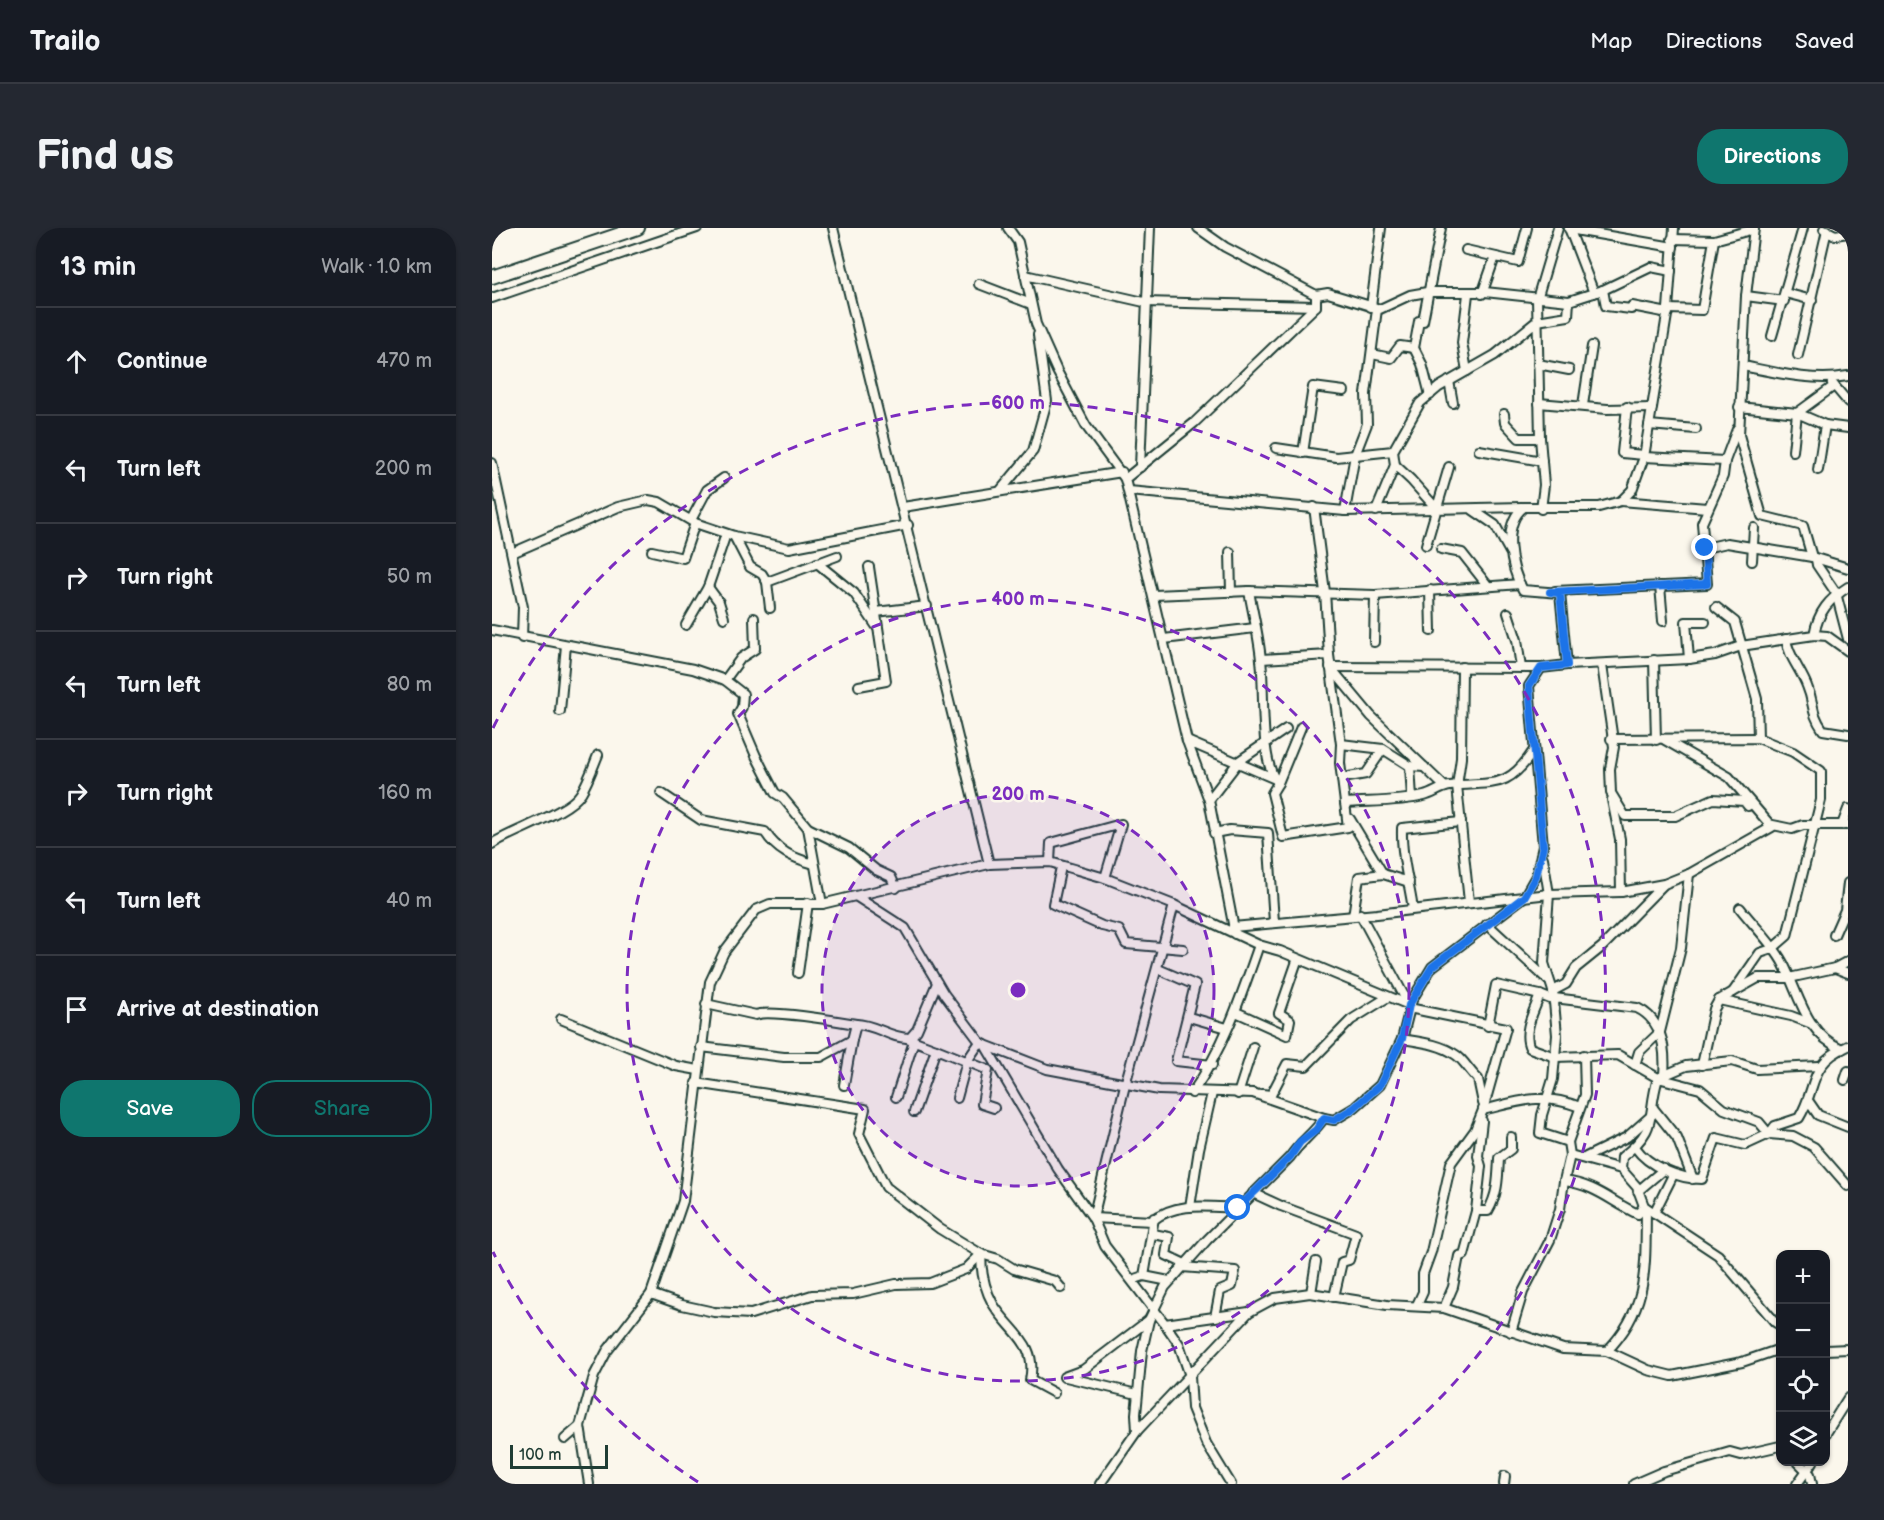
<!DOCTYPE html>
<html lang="en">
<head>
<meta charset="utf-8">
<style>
	:root { --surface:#171b24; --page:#242831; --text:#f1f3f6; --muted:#9ea1a6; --line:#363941; --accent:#0f766e }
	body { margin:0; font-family:"Balsamiq Sans",sans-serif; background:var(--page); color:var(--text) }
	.controls { position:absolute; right:18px; bottom:18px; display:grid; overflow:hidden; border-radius:12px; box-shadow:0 2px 4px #0004 }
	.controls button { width:54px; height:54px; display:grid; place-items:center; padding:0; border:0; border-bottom:2px solid var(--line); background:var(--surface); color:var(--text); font:30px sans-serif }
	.scale { position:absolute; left:18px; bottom:15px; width:98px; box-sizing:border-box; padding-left:6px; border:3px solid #1f3d34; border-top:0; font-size:16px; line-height:21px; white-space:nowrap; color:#1f3d34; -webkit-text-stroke:4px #fbf7ec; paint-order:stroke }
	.stop { position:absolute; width:18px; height:18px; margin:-14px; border:4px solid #1a73e8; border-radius:50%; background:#fff }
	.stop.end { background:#1a73e8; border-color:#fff; box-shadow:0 2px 6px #0008 }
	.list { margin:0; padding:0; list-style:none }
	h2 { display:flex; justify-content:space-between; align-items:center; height:78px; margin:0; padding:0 24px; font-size:26px }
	h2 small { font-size:20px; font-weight:400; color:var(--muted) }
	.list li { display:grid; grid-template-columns:39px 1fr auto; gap:18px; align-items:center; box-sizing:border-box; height:108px; padding:0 24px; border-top:2px solid var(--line) }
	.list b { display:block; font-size:22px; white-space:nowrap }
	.list em { font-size:20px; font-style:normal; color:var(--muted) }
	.actions { display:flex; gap:12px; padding:18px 24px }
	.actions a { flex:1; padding:14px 0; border:2px solid var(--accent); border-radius:24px; text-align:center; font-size:21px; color:var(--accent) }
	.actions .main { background:var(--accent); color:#fff }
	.icon { flex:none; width:33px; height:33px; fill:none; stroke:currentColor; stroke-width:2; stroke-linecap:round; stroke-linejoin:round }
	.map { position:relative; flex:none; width:1356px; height:1256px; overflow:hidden; border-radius:24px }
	header { display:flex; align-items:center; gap:36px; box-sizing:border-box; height:84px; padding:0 30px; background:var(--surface); border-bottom:2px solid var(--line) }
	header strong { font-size:28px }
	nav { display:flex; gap:33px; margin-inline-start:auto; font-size:21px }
	.intro { display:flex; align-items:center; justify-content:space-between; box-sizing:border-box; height:144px; padding:0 36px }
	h1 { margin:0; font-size:42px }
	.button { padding:15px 27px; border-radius:24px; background:var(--accent); color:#fff; font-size:21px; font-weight:700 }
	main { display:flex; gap:36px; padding:0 36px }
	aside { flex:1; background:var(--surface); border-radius:24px; box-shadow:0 2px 4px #0004 }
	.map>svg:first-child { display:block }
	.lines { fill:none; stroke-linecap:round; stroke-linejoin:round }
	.minor-casing { stroke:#1f3d34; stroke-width:12 }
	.trunk-casing { stroke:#1f3d34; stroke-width:16 }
	.minor { stroke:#fbf7ec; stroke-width:8 }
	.trunk { stroke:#fbf7ec; stroke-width:12 }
	.route { stroke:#1a73e8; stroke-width:8 }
	.ring { fill:none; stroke:#7b2cbf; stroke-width:3; stroke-dasharray:10 8 }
	.centre { fill:#7b2cbf; stroke:#fbf7ec; stroke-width:3 }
	.ring-label { font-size:18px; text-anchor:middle; font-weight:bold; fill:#7b2cbf; stroke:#fbf7ec; stroke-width:5; stroke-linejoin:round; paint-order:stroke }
</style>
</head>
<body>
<header>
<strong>Trailo</strong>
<nav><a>Map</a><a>Directions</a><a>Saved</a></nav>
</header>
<div class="intro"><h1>Find us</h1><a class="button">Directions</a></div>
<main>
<aside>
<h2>13 min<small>Walk · 1.0 km</small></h2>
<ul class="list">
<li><svg class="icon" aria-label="ahead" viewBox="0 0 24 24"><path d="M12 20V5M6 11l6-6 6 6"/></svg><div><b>Continue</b></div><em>470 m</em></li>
<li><svg class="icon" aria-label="left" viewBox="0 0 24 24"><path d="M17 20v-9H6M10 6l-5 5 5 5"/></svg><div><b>Turn left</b></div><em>200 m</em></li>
<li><svg class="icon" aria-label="right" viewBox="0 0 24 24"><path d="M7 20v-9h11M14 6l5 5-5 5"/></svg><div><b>Turn right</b></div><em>50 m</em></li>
<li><svg class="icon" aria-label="left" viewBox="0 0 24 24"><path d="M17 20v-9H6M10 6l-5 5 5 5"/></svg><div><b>Turn left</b></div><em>80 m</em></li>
<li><svg class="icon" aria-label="right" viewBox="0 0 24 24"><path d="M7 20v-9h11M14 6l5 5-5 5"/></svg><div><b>Turn right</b></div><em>160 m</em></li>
<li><svg class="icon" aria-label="left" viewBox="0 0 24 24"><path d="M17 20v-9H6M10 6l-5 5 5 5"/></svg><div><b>Turn left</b></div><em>40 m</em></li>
<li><svg class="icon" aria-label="arrive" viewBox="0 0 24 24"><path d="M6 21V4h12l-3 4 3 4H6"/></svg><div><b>Arrive at destination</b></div></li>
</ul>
<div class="actions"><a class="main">Save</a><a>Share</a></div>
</aside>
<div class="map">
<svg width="1356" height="1256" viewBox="0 0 1356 1256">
	<rect width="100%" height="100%" fill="#fbf7ec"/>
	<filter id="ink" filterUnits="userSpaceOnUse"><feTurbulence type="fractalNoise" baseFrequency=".0167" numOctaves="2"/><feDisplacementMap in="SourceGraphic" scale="12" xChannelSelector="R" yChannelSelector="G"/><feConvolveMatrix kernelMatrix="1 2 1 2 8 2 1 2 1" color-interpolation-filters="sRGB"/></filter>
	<g filter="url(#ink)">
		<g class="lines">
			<defs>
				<g id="minor">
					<path d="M 516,0 L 526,14 L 544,96 L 565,143 L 594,198 L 633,251 L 695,513 L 717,572 L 743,706"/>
					<path d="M 706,0 L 733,19 L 824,67 L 836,65 L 888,81 L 918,67 L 935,64 L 993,64 L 1077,73"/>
					<path d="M 1077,0 L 1102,65"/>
					<path d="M 1262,0 L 1254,68 L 1247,207 L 1270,288 L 1311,298 L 1320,329 L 1356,340"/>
					<path d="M 1077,1 L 1181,19"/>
					<path d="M 1332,1 L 1343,7 L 1356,5"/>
					<path d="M 1180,11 L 1222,12 L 1262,1"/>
					<path d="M 974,22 L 1026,34 L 1035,0"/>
					<path d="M 533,47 L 652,74 L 824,78"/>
					<path d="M 487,56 L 539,76"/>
					<path d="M 1111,62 L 1114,78 L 1139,81 L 1140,78 L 1176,85"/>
					<path d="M 1293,65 L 1320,72"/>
					<path d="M 990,66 L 1003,29"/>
					<path d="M 1254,68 L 1292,73"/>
					<path d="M 0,70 L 205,0"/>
					<path d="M 879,79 L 889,0"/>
					<path d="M 1176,81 L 1210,82 L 1222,12"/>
					<path d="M 1280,108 L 1311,0"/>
					<path d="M 880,126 L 899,130 L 908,118 L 922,120"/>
					<path d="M 1306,127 L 1335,2"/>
					<path d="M 1046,136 L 1077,142"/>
					<path d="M 1251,138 C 1286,145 1321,154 1356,148"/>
					<path d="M 975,143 L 970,115 L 976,66"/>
					<path d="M 957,153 L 961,175"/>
					<path d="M 1340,155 L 1356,174"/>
					<path d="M 938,167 L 930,136 L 922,120 L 927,93 L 931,93 L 949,0"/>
					<path d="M 1047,175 L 1115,181 L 1160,180"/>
					<path d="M 1091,177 L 1100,118"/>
					<path d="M 1135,179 L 1130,225 L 1152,227"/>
					<path d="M 1247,179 L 1305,185 L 1333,197 L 1356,200"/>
					<path d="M 1012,186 L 1013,195 L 1027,210 L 1048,210"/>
					<path d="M 1157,197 L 1204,201"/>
					<path d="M 784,220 L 844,229 L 901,223"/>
					<path d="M 987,222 L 1050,233"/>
					<path d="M 1301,223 L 1305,185 L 1342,158"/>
					<path d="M 811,225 L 821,159 L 852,163"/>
					<path d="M 1152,229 L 1233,233"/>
					<path d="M 0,235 L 31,379 L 30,410"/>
					<path d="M 903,237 L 919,252 L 944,280"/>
					<path d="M 648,239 L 658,0"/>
					<path d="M 1326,242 L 1333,197"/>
					<path d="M 633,251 L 702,195 L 824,78 L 824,67"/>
					<path d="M 508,263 L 541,223 L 555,173 L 546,107"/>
					<path d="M 637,263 L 853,283 L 1030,279"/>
					<path d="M 1129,273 L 1215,280"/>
					<path d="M 411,279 L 630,244"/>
					<path d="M 1049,281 L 1052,257 L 1048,210 L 1045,71 L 1066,0"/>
					<path d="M 981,282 L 1003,297 L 1018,324"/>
					<path d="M 853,283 L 863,227 L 875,196 L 874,166 L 885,81"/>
					<path d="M 884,283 L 903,237 L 901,223 L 928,175 L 947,159 L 1003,127 L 1045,93 L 1076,88 L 1077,73 L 1111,62 L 1159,39 L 1179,43"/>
					<path d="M 199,292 L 215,262 L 232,250"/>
					<path d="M 242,308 L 258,339 L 270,346 L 275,354"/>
					<path d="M 934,317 L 957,239"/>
					<path d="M 1213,320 L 1235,315 L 1320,329"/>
					<path d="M 949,321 L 970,325 L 996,358"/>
					<path d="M 160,323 L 191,330 L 203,295"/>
					<path d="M 738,324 L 739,364"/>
					<path d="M 20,325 L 126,279 L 156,272 L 167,274 L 203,295 L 242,308 L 297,320 L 416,297"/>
					<path d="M 1324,331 L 1325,337 L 1344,365 L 1356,411"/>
					<path d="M 1260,333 L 1262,300"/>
					<path d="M 325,335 L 362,365 L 385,399"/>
					<path d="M 1168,358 L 1171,393"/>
					<path d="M 216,359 L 227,374 L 232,390"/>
					<path d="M 938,362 L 939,403"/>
					<path d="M 757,363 C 761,386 767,409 769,432 C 773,461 767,535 786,555 L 780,565 L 791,609 L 856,599 L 848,535 L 849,516 L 837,427 L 833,364 L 822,279"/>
					<path d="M 1063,363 L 1215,356 L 1210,295 L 1231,248 L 1233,233 L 1245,201"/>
					<path d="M 662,367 L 757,363 L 883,367 L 1028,356"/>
					<path d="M 1224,379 L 1243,394 L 1265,471 L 1266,510"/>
					<path d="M 278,380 L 275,354 L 345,328"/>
					<path d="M 384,384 L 435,378"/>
					<path d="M 1016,385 L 1025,412 L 1029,440"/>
					<path d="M 194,397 L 216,359 L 234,306"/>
					<path d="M 0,402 L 201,441 L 233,452 L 251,466 L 250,479 L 246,486 L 264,528 L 283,565 L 291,570 L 316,600 L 330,676"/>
					<path d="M 1322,407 C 1326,384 1337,371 1356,359"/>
					<path d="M 672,411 L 763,400"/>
					<path d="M 1294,411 C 1296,428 1309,442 1315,458 C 1323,477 1318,483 1331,502 L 1356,506"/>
					<path d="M 882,414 L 883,367"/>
					<path d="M 769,431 L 837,427"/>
					<path d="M 1197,431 L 1194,394 L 1213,394"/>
					<path d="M 1162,432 L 1164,512"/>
					<path d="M 1075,437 L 1197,431 L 1223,427 L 1249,418 L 1322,407 L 1335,408 L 1356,423"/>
					<path d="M 1110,437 L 1122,519 L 1118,541 L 1119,565 L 1133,588 L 1183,588 L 1221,571 L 1252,573 L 1256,578"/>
					<path d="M 838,439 L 1049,440"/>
					<path d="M 970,439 L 969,530 L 965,558 L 977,674"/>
					<path d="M 839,440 L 879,488 L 953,559"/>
					<path d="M 233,452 L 249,430 L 263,421 L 262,390"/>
					<path d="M 367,458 L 394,453 L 377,339"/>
					<path d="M 68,483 L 74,417"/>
					<path d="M 1119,511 L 1266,510 L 1301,524 L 1329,543 L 1329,572 L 1295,708 L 1280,721 L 1268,725 L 1241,764"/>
					<path d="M 695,513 L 781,550"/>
					<path d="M 849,516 L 891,521 L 918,538 L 932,539"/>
					<path d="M 918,538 L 920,570"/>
					<path d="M 851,550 L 874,546 L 891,521"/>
					<path d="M 786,555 L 809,499"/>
					<path d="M 169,565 L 209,592 L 273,604 C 285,623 301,630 322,636"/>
					<path d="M 717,572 L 747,533 L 794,501"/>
					<path d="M 1120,572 L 1128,611 L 1129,664"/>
					<path d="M 853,575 C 879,573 907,574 932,568 C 941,566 949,559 958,558 C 1001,553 1015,563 1042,522"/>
					<path d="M 858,591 L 891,646"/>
					<path d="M 1276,596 L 1300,601 L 1311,597 L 1356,597"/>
					<path d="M 1350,597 L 1356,581"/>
					<path d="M 316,600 L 357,620 L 384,642 L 399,649 L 404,660"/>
					<path d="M 722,605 L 738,602 L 776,605 L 782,694"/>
					<path d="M 0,616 C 21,602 77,585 89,565 C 96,554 101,539 106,527"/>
					<path d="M 558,634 L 559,615 L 629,596 L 613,650"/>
					<path d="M 497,636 L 558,634 L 613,650 L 682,677 L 767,717 L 788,723 L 917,777"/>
					<path d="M 569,639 L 561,676 L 610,698 L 627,702 L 634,716 L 691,721"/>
					<path d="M 365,669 L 413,700 L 452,766 L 488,814 L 493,817 L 566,941 L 601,990 L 613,1018 L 673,1096 L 757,1084"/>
					<path d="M 1248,680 C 1262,698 1281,716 1291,735 C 1308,768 1313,805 1350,821"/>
					<path d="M 921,681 C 917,654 909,627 910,600 L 969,594"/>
					<path d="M 868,686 L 917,777"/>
					<path d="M 861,688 L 867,649 L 891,646 L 917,654"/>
					<path d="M 995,696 L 1056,752"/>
					<path d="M 741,699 L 885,686 L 1057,666 L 1129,664 L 1172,656 L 1197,646 L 1280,599 L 1237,549 L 1173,512"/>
					<path d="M 1342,707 L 1353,682 L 1356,655"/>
					<path d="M 1343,740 L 1356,745"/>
					<path d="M 666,741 L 703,757 L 684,833 L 720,837"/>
					<path d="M 306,745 L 316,675"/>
					<path d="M 1061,763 L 1074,756 L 1084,740 L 1110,719 L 1171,657"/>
					<path d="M 1062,770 L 1145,780 C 1171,792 1174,821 1172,847"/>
					<path d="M 1227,772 L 1299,788 L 1320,796"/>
					<path d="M 1063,773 L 1048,767 C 1042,783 1030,804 1038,820 L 1063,829 L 1126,827 L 1166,850 L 1194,838 L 1240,833 L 1265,841 L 1327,838"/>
					<path d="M 214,776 L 264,787 C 275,781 347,793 364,796"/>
					<path d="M 917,780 L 1014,800 L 991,882 L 983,902 L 959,935 L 939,1024 L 931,1046 L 931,1064 L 925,1077"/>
					<path d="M 744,784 L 795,807 L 798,792 L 787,785 L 805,733"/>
					<path d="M 697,789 L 735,800"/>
					<path d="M 69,791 L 184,838 L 206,842"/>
					<path d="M 996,798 L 1004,757 L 1048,767"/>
					<path d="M 415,810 L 444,821 L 422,884"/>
					<path d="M 910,811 C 928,814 949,816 964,827 C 971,831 978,844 986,851 L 991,875"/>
					<path d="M 493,817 L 555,841 L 667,862 L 761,865 L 832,890"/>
					<path d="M 209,819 L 292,829 L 329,829 L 360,812 L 364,796 C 383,796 399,811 418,810 L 425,802 L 445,755"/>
					<path d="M 444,821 L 496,842 L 490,876 L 502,880"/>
					<path d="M 1143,837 L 1147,824 L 1168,804 L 1189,720 L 1197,646"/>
					<path d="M 1210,837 L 1222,781 L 1227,772 L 1266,750 L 1297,750 L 1343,740 L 1356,733"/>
					<path d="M 1353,852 L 1356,843"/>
					<path d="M 204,855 L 373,881 L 367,906 L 394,959 L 448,1001 L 489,1026 C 489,1044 492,1060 501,1076 C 518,1104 546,1115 538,1152 L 562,1165"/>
					<path d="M 352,857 L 360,812"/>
					<path d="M 700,865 C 732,820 749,769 767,717"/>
					<path d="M 746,866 L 761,819"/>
					<path d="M 770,866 L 779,867 L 795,836 L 814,838 L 859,792 L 896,769"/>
					<path d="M 404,869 L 422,813"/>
					<path d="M 465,870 L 475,833 L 488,814"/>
					<path d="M 1317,874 L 1326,887 L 1356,899"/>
					<path d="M 1161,880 L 1185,910 L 1201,951"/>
					<path d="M 991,882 C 1028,873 1050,864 1088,879"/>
					<path d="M 1076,914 L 1093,867 L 1092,827"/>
					<path d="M 1143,919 C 1157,939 1187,951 1210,951 L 1224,910 L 1253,917 L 1277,906 L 1283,898 L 1307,890 C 1326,859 1315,836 1356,818"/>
					<path d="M 1078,927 L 1129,941 L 1145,959 L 1152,978 L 1226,1027 L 1283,1094 L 1288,1097"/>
					<path d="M 1094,929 L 1135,909 L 1160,887"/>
					<path d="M 1129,941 L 1130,929 C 1168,899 1154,890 1166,850 L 1208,861 L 1232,881 L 1267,894 L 1277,906 L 1301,908 L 1322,919 L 1356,958"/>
					<path d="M 1072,953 C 1104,957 1118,973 1146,986 L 1152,978"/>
					<path d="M 1146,963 L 1172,941"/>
					<path d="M 761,965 L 789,978 L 864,1006 L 857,1032 L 850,1034 L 842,1069"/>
					<path d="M 698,979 L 707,921 L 720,865"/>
					<path d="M 984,983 L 996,983 C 1006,966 1006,950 1007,930 L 1019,921 L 1019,909"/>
					<path d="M 1162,985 L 1181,947"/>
					<path d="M 601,990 L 633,857 L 682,677"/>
					<path d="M 601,990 L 660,993 C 683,973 718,979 746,980"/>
					<path d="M 661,1006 L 677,1009 L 674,1027 L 693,1036"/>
					<path d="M 690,1039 L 743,1043 L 740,1058 L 728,1063 L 723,1089"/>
					<path d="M 652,1048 L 662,990"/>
					<path d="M 640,1052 L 652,1048 L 677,1053"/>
					<path d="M 819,1065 L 824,1034"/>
					<path d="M 159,1066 L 190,1077 L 222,1084 L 259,1086 L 320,1067 L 361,1066 L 404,1056 L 438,1055 L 474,1041 L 489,1026 L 506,1031 L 522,1041 L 563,1053 L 569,1060"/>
					<path d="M 952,1080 L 961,1059 L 967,1028 L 972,1027 L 984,983 L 989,938 L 986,928 L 990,893"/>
					<path d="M 673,1096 L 687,1116 L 698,1148 L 700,1180 L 714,1215 L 739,1256"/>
					<path d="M 1019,1104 L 1031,1064 L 1058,1012 L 1068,981 L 1072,953 L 1078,927 L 1076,914 L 1048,905 L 1050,887 L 1061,851 L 1065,807 L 1061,763 L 1052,735 L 1057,666 L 1051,630"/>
					<path d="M 1334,1122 L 1356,1121"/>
					<path d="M 1115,1123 C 1158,1079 1153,1037 1154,980"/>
					<path d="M 572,1149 L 591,1142 L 657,1092"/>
					<path d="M 574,1149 L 645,1166"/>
					<path d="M 645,1203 L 757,1084 L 783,1070 L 818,1065 L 895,1077 L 952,1080 L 1071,1121 L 1115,1123 L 1156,1142 L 1180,1148 L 1250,1134 L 1288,1121"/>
					<path d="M 1334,1205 L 1356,1170"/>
					<path d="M 73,1211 L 88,1198"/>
					<path d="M 1306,1234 L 1318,1246 L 1320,1256"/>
					<path d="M 97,1256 L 88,1198 L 102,1148 L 115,1123 L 159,1066 L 191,973 L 218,754 L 232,724 L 264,682 L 278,676 L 330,676 L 497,636 L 341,0"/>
					<path d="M 608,1256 L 645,1203 L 644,1186 L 650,1123 L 657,1092 L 673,1059 L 715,1012 L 798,929 C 808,914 822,905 832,890 L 842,892 L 862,880 L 888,857 L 910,811 L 920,772 L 940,739 L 1032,669 L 1044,648 L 1051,618 L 1037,458 L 1049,440 L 1075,437 L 1068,365 L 1031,362 C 1019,341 1009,296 1032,279 L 1107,279 L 1129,273 L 1140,262 L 1152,229 L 1176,81 L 1182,0"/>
					<path d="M 1012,1256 L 1013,1248"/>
					<path d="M 1142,1256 L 1172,1243 L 1238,1224 L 1249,1227 L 1288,1218"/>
					<path d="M 1305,1256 L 1321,1234"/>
				</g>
				<path id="trunk" d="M 0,49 L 146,0"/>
			</defs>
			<use href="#minor" class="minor-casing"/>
			<use href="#trunk" class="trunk-casing"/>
			<use href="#minor" class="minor"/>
			<use href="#trunk" class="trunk"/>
		</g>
	</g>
	<g class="lines" filter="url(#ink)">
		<path class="route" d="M 746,980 L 798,929 L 808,914 L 824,902 L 832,890 L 842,892 L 862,880 L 888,857 L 910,811 L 917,777 L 940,739 L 1032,669 L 1044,648 L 1051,618 L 1037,458 L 1049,440 L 1075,437 L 1068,365 L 1058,364 L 1215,356 L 1213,320"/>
	</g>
	<circle cx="526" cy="762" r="196" fill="#7b2cbf" fill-opacity=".12"/>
	<g class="ring">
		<circle cx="526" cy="762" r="196"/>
		<circle cx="526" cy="762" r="391"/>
		<path d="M206 1254A587 587 0 0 1 1 1024M1 500A587 587 0 1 1 846 1254"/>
	</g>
	<circle cx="526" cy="762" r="9" class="centre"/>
	<g class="ring-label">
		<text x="526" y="181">600 m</text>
		<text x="526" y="377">400 m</text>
		<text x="526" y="572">200 m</text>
	</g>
</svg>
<div class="controls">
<button>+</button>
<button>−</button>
<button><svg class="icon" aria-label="locate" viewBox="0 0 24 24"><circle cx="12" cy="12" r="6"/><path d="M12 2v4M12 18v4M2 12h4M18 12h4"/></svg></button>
<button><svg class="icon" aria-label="layers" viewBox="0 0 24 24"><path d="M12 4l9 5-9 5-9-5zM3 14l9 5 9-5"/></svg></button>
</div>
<div class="scale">100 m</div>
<div class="stop" style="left:746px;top:980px"></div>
<div class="stop end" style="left:1213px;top:320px"></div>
</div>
</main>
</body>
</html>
